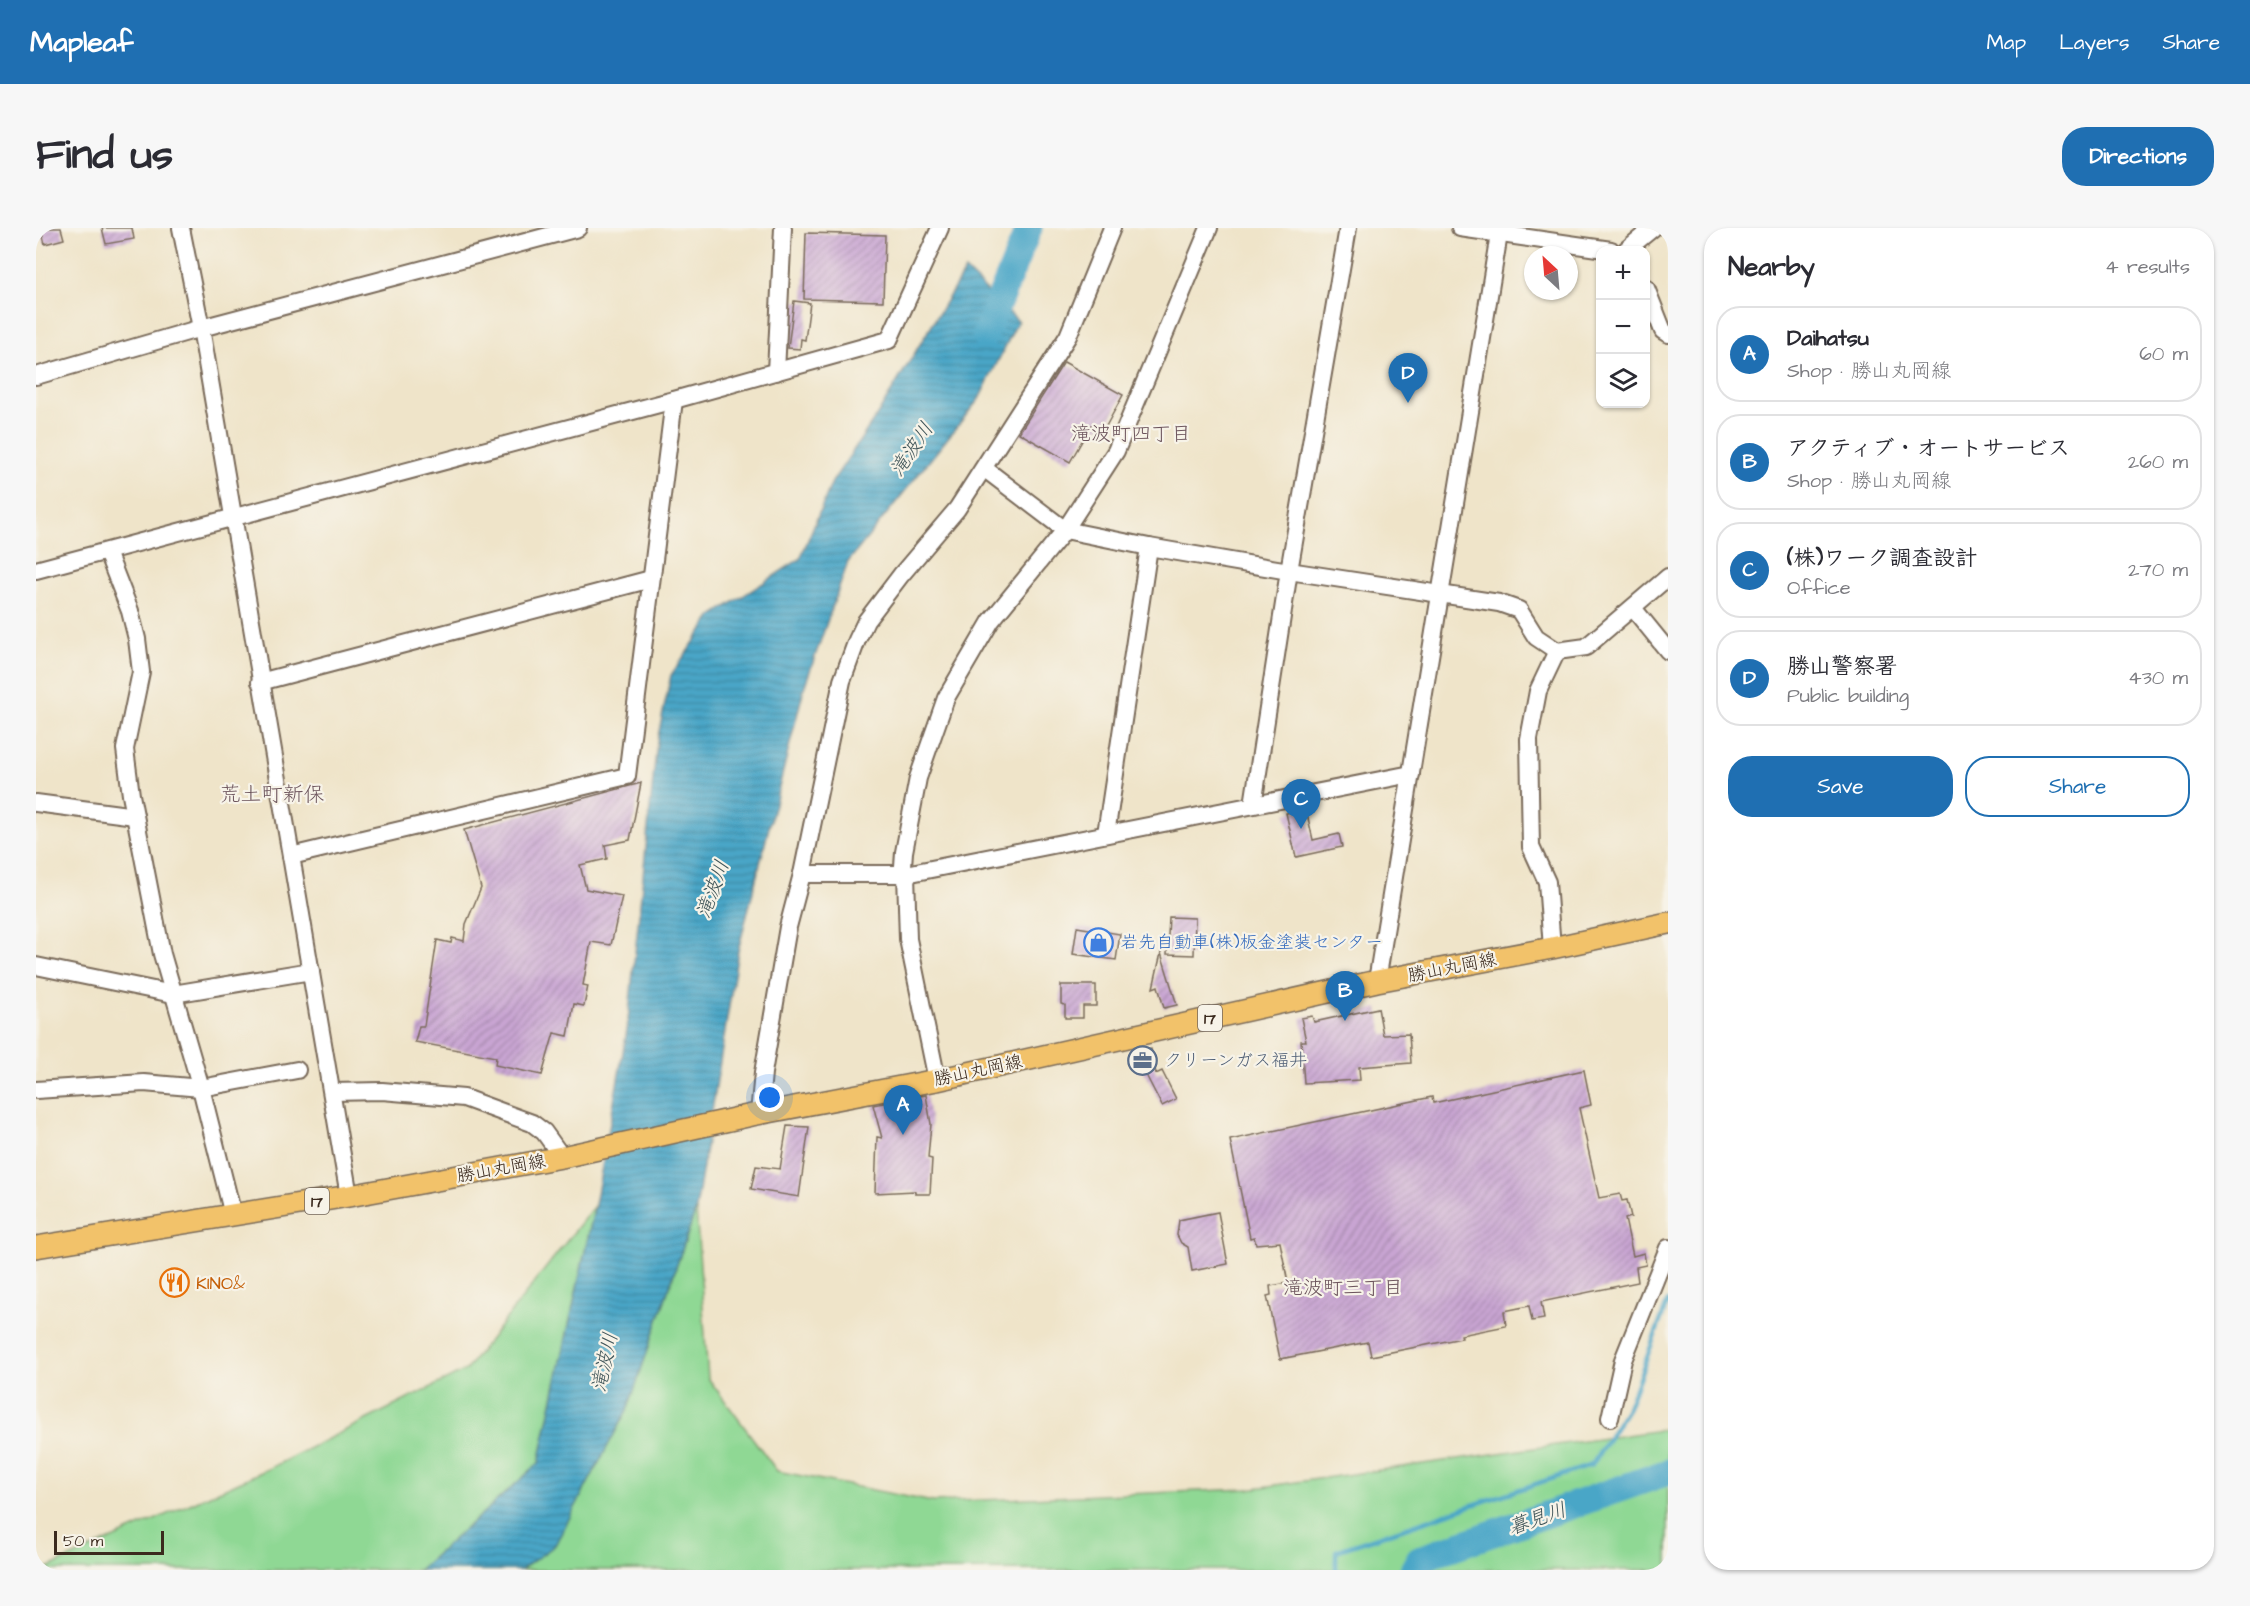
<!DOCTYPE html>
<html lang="en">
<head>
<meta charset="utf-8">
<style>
	:root { --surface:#fff; --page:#f7f7f7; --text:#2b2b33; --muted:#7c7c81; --line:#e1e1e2; --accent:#1f6fb2 }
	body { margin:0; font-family:"Architects Daughter","Klee One",sans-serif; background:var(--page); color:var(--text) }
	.controls { position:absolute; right:18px; top:18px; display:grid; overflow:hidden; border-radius:12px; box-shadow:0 2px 4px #0004 }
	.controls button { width:54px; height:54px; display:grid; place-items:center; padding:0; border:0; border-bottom:2px solid var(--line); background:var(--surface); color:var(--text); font:30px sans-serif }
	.compass { position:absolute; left:1488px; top:18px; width:54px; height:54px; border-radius:50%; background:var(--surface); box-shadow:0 2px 4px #0004; rotate:334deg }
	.scale { position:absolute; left:18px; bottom:15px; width:110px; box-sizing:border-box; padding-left:6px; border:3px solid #3b2a1e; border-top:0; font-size:16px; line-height:21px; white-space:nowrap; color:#3b2a1e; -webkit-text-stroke:4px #f7f3e8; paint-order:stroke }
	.you { position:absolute; left:734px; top:870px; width:21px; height:21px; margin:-15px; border:4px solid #fff; border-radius:50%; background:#1a73e8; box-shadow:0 0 0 9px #1a73e833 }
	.badge { display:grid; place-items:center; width:39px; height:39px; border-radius:50%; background:var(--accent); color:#fff; font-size:20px; font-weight:700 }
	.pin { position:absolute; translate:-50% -50px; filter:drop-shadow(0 2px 3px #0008) }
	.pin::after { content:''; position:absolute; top:32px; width:21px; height:18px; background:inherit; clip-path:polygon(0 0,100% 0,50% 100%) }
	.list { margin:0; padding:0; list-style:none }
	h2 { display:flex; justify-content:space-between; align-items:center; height:78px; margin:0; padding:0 24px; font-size:26px }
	h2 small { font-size:20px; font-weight:400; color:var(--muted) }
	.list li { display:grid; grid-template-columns:39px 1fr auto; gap:18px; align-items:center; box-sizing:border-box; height:96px; margin:0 12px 12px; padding:0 12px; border:2px solid var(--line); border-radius:24px }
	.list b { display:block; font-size:22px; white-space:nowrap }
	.list p { margin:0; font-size:20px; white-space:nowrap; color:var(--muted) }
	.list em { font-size:20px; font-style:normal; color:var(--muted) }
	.actions { display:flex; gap:12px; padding:18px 24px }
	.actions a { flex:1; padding:14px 0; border:2px solid var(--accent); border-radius:24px; text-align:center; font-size:21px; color:var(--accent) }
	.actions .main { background:var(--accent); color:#fff }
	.icon { flex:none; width:33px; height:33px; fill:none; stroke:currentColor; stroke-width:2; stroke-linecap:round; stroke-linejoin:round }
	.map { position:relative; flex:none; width:1632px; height:1342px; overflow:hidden; border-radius:24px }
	header { display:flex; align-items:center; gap:36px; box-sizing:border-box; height:84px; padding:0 30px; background:var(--accent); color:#fff }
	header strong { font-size:28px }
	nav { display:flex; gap:33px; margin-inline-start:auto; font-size:21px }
	.intro { display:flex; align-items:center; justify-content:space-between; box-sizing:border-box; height:144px; padding:0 36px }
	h1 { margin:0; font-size:42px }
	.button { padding:15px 27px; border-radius:24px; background:var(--accent); color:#fff; font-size:21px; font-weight:700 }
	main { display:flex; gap:36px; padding:0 36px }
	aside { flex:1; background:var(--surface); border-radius:24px; box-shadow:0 2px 4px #0004 }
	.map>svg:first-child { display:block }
	.green { fill:#8fd894; stroke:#658159; stroke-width:1.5 }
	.water { fill:url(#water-rules); stroke:#426872; stroke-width:1.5 }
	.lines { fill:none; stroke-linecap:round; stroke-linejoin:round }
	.stream { stroke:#49a6c7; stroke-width:4.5 }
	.river { stroke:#49a6c7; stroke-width:27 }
	.building { fill:url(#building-hatch) }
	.minor-casing { stroke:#7a6b5a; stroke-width:20 }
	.major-casing { stroke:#7a6b5a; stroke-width:24 }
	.minor { stroke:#fff; stroke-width:16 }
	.major { stroke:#f2c26a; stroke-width:21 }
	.labels { text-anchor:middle; stroke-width:4.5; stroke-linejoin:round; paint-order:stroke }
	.shield { fill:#f7f3e8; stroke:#73665b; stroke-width:1.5 }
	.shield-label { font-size:16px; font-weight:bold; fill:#3b2a1e }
	.shop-label { font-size:18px; fill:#366cbe; stroke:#f7f3e8; text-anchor:start }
	.street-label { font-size:18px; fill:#3b2a1e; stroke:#f7f3e8 }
	.service-label { font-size:18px; fill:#4e5e75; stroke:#f7f3e8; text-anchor:start }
	.food-label { font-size:18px; fill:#c56008; stroke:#f7f3e8; text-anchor:start }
	.neighbourhood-label { font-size:20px; fill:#6d555d; stroke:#f7f3e8 }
	.water-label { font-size:20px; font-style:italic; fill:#405559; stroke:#f7f3e8 }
	.quarter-label { font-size:21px; fill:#6d555d; stroke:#f7f3e8 }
</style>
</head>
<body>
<header>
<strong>Mapleaf</strong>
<nav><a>Map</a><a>Layers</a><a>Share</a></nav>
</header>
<div class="intro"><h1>Find us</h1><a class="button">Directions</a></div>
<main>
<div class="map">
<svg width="1632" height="1342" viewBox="0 0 1632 1342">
	<defs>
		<pattern id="water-rules" width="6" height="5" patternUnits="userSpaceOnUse" patternTransform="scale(1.5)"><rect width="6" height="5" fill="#49a6c7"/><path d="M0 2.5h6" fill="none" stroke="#3e87a1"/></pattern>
		<pattern id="building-hatch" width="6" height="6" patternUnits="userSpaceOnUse" patternTransform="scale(1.5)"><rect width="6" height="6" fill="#c9a5d3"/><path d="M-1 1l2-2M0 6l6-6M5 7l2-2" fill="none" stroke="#a487ab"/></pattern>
	</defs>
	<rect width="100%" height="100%" fill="#f7f3e8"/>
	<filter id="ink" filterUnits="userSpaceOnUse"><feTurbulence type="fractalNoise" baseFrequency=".0167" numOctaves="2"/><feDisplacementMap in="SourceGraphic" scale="12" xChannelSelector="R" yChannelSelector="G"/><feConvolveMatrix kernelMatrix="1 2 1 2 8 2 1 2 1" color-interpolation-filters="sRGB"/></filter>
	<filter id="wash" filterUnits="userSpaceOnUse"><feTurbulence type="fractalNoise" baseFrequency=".008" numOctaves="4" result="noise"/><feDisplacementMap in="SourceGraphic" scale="24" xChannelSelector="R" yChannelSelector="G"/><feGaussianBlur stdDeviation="1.35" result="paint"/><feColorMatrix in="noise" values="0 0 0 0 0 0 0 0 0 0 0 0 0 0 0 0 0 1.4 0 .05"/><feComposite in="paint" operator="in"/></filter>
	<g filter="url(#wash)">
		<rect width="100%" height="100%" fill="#efe4c9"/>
		<g class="green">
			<path d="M 559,977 L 503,1235 L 383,1342 L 7,1342 L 234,1240 L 430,1142 Z"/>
			<path d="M 660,981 L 672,1150 L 741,1243 L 897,1274 L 1212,1261 L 1632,1201 L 1632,1342 L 485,1342 L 519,1317 L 592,1180 Z"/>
		</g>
		<path class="water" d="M 929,42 L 982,93 L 943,171 L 812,334 L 768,460 L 702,723 L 660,981 L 592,1180 L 519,1317 L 485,1342 L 383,1342 L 503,1235 L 559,977 L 591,802 L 621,513 L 635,447 L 676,388 L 764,331 L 796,254 L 843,184 Z"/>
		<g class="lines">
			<path class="stream" d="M 1300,1342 L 1300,1323 L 1556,1237 L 1592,1179 L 1632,1073"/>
			<g class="river">
				<path d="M 949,107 L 993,0"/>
				<path d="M 1377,1342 L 1383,1331 L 1632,1244"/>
			</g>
		</g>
		<g id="blocks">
			<g class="building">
				<path d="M 5,0 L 25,0 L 28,11 L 9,16 Z"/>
				<path d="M 66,0 L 96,0 L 98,11 L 70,16 Z"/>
				<path d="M 770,5 L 849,7 L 847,73 L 768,71 Z"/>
				<path d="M 758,73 L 774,75 L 769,112 L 765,111 L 764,121 L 752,120 Z"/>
				<path d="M 1028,134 L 1087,167 L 1069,200 L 1065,197 L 1062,201 L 1055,197 L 1034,234 L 983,205 Z"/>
				<path d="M 605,555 L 594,612 L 569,617 L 571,631 L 544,637 L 550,661 L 586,668 L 575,717 L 555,714 L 547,757 L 552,758 L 548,778 L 538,776 L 532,808 L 518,805 L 506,847 L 459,837 L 460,829 L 379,814 L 383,798 L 388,798 L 401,712 L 415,715 L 416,710 L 428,713 L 430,696 L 445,660 L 428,602 Z"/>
				<path d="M 1270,581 L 1277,612 L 1303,606 L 1306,619 L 1260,629 L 1250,585 Z"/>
				<path d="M 1133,689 L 1159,690 L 1158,727 L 1131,726 Z"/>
				<path d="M 1041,699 L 1084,706 L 1080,732 L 1037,726 Z"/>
				<path d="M 1125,725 L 1141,777 L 1128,780 L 1122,758 L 1117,760 Z"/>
				<path d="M 1025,757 L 1060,757 L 1060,778 L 1047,778 L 1047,790 L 1029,790 L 1029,777 L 1025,776 Z"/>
				<path d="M 1342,780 L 1347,807 L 1373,806 L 1375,835 L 1323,839 L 1324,852 L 1268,855 L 1265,813 L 1270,813 L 1265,790 L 1276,788 L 1278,794 Z"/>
				<path d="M 1115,821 L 1120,846 L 1126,843 L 1140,871 L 1126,878 L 1108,843 L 1102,844 L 1098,824 Z"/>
				<path d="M 1548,842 L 1555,877 L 1543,880 L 1563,970 L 1584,966 L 1586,973 L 1591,972 L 1595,989 L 1589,991 L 1597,1028 L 1608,1025 L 1610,1037 L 1600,1039 L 1602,1054 L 1505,1074 L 1508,1091 L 1496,1093 L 1493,1078 L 1468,1083 L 1470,1098 L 1425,1107 L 1426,1110 L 1335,1128 L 1332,1114 L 1244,1131 L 1231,1068 L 1235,1067 L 1234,1058 L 1252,1055 L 1244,1014 L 1220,1016 L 1218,1009 L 1214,1010 L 1194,912 L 1396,869 L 1397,875 Z"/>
				<path d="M 890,867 L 895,896 L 892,930 L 896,931 L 894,966 L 879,966 L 879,963 L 839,965 L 841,909 L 846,910 L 837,877 Z"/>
				<path d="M 751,898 L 773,899 L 763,969 L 715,961 L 720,938 L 744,941 Z"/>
				<path d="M 1182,984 L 1192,1036 L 1156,1043 L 1152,1019 L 1145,1015 L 1141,1007 L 1143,992 Z"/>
			</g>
		</g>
	</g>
	<g filter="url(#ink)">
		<use href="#blocks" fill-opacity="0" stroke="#7a6b5a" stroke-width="1.5"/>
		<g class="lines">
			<defs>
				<g id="minor">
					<path d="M 145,0 L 165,100 L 313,968"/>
					<path d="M 1424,0 L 1575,22"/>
					<path d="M 1590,22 L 1617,0"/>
					<path d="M 1610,60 L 1627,103 L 1632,106"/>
					<path d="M 740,144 L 747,0"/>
					<path d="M 0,148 L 165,100 L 542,0"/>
					<path d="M 949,241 L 1029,302 L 1113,319 L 1253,343 L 1463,375 L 1483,382 L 1500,409 L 1521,423 L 1550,419 L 1632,349"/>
					<path d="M 71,324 L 94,383 L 101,411 L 105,444 L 89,521 L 95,567 L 126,726 L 165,860 L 197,987"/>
					<path d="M 0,342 L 638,172 L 853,112 L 904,0"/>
					<path d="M 1597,380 L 1632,423"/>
					<path d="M 224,454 L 615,351"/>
					<path d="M 0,575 L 99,588"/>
					<path d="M 1217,577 L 1253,343 L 1312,0"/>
					<path d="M 1070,606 L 1113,319"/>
					<path d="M 255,628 L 591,548 L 638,172"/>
					<path d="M 766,646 L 870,646 L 1375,546"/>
					<path d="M 1516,720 L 1511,654 L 1495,619 L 1493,511 L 1502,463 L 1521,423"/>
					<path d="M 0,738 L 137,766 L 275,743"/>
					<path d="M 1341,753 L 1464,0"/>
					<path d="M 901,852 L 872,711 L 870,646 L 867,638 L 868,624 L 882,550 L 910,470 L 955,393 L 1029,302 L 1080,223 L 1173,0"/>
					<path d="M 0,862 L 108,855 L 165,860 L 261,842"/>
					<path d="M 296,864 L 346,863 L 428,870 L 496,895 L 508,904 L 526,929"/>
					<path d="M 723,886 L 727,845 L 752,699 L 766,646 L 806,453 L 821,412 L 830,393 L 865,347 L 921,281 L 1032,108 L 1076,0"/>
					<path d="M 1574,1190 L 1587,1132 L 1632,1020"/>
				</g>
				<path id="major" d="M 0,1019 L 313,968 L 526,929 L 716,887 L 901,852 L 1341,753 L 1516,720 L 1632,695"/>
			</defs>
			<use href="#minor" class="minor-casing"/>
			<use href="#major" class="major-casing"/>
			<use href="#minor" class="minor"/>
			<use href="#major" class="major"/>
		</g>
	</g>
	<defs>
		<symbol id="shop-ring" viewBox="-11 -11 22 22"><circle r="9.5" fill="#f7f3e8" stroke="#3f7fe0" stroke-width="1.5"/><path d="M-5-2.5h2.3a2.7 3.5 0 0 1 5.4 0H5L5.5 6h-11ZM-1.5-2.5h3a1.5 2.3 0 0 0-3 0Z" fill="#3f7fe0"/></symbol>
		<symbol id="office-ring" viewBox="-11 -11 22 22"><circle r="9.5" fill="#f7f3e8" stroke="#5c6f8a" stroke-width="1.5"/><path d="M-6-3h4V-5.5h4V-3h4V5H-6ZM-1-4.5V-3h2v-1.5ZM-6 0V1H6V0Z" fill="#5c6f8a"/></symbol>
		<symbol id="restaurant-ring" viewBox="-11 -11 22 22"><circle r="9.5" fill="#f7f3e8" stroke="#e8710a" stroke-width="1.5"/><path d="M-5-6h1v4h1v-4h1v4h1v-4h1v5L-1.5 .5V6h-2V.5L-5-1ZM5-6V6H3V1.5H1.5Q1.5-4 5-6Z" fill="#e8710a"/></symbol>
	</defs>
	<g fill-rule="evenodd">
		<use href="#shop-ring" x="1046" y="698" width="33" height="33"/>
		<use href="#office-ring" x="1090" y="816" width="33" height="33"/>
		<use href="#restaurant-ring" x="122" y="1038" width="33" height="33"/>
	</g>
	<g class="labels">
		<g class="shield">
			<rect x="1162" y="777" width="24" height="26" rx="4.5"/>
			<rect x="269" y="960" width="24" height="26" rx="4.5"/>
		</g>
		<g class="shield-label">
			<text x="1174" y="796">17</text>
			<text x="281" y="979">17</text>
		</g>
		<g class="shop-label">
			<text x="1084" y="720">岩先自動車(株)板金塗装センター</text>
		</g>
		<g class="street-label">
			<text transform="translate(1416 739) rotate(-11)" y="6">勝山丸岡線</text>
			<text transform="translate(942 842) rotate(-12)" y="6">勝山丸岡線</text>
			<text transform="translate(465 940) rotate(-10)" y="6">勝山丸岡線</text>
		</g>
		<g class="service-label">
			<text x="1128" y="838">クリーンガス福井</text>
		</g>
		<g class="food-label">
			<text x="160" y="1061">KINO&amp;</text>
		</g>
		<g class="neighbourhood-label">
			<text x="1095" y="212">滝波町四丁目</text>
			<text x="1307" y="1066">滝波町三丁目</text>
		</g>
		<g class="water-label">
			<text transform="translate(875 221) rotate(-56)" y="7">滝波川</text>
			<text transform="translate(676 661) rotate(-70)" y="7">滝波川</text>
			<text transform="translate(568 1134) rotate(-78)" y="7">滝波川</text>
			<text transform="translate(1501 1290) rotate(-19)" y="7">暮見川</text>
		</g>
		<g class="quarter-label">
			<text x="236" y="573">荒土町新保</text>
		</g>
	</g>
</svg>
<div class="controls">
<button>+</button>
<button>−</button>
<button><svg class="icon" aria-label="layers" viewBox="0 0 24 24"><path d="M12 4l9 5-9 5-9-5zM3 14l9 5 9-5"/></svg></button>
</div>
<svg class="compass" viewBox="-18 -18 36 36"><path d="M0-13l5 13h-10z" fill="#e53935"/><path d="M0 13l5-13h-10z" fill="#7c7c81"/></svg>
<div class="scale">50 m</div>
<div class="you"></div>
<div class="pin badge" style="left:867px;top:907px">A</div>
<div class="pin badge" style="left:1309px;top:793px">B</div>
<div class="pin badge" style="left:1265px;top:601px">C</div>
<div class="pin badge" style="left:1372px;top:175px">D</div>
</div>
<aside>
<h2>Nearby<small>4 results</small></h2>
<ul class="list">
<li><span class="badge">A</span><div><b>Daihatsu</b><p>Shop · 勝山丸岡線</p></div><em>60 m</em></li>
<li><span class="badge">B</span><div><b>アクティブ・オートサービス</b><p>Shop · 勝山丸岡線</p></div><em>260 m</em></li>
<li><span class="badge">C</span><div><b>(株)ワーク調査設計</b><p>Office</p></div><em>270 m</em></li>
<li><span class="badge">D</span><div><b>勝山警察署</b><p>Public building</p></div><em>430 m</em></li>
</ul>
<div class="actions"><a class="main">Save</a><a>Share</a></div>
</aside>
</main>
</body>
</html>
